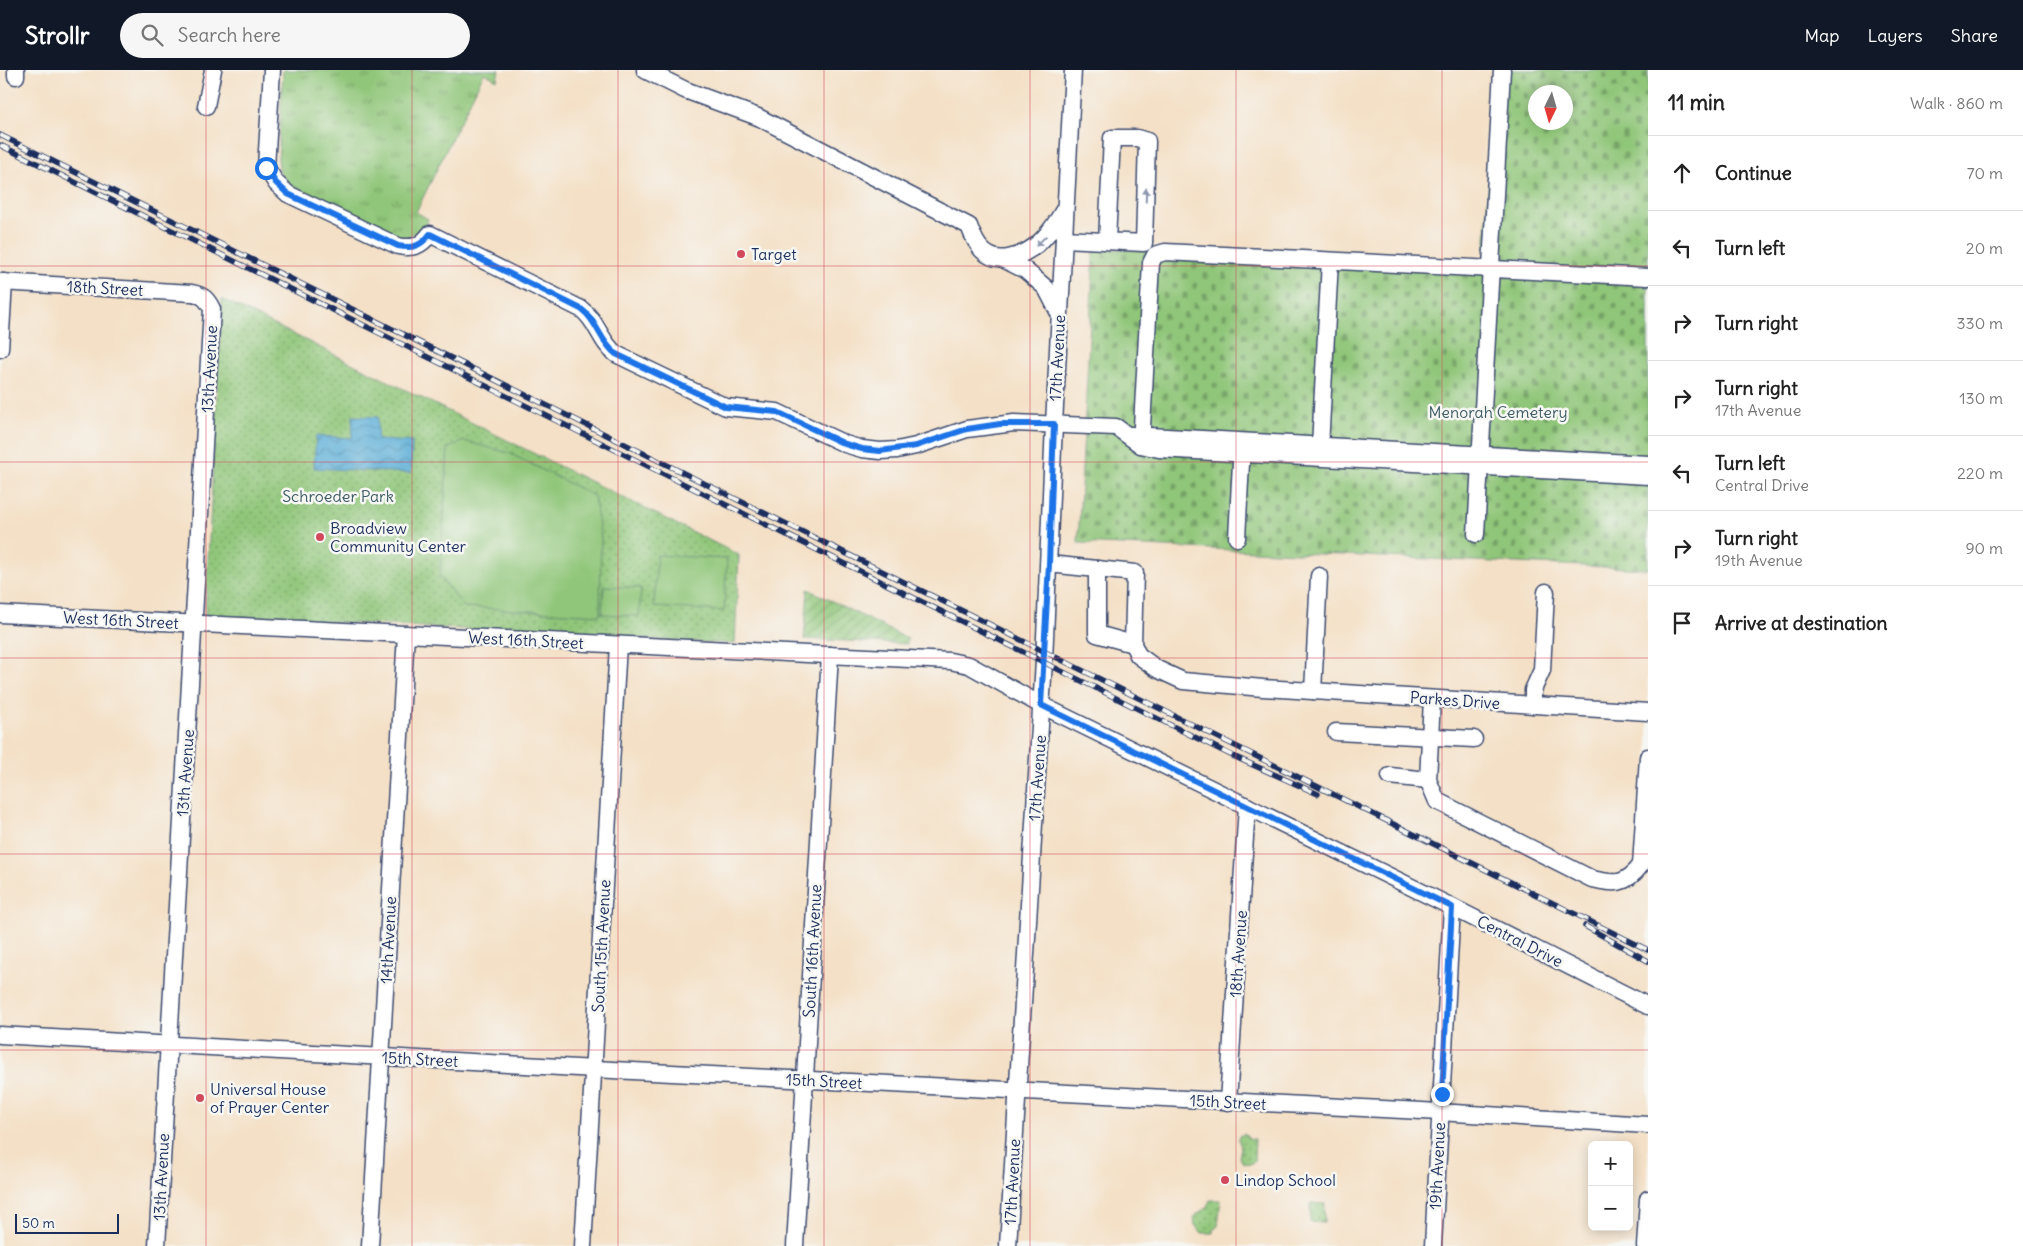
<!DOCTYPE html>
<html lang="en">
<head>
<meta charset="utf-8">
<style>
	:root { --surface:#fff; --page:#f6f6f6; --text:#222; --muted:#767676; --line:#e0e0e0; --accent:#111827 }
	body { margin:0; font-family:Delius,sans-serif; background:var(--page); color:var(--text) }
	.controls { position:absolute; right:15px; bottom:15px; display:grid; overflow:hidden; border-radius:8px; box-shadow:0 2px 12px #0003 }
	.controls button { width:45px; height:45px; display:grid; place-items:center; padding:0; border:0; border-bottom:1px solid var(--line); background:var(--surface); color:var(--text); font:25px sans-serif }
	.compass { position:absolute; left:1528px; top:15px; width:45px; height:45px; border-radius:50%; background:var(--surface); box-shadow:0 2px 12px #0003; rotate:185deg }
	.scale { position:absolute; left:15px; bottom:12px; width:104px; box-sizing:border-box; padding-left:5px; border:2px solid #1b2f5e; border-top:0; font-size:14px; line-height:18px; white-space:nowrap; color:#1b2f5e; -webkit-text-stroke:4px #f6f6f2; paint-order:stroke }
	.stop { position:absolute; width:15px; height:15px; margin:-11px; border:4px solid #1a73e8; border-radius:50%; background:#fff }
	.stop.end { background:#1a73e8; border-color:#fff; box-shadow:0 1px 5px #0008 }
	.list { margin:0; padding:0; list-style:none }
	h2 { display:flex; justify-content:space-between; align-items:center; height:65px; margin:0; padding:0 20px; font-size:21px }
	h2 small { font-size:16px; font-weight:400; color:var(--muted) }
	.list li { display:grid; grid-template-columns:32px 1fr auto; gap:15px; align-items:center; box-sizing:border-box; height:75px; padding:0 20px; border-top:1px solid var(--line) }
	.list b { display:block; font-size:19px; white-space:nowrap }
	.list p { margin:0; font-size:16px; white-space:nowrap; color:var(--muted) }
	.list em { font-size:16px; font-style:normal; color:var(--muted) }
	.icon { flex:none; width:28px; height:28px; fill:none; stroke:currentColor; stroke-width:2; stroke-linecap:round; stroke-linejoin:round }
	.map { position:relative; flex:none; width:1648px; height:1176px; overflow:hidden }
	header { display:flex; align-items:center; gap:30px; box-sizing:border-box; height:70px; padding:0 25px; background:var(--accent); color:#fff }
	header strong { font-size:24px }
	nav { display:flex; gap:28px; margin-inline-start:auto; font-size:18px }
	.search { width:350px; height:45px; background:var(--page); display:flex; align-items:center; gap:12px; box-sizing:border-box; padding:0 18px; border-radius:28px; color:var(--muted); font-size:19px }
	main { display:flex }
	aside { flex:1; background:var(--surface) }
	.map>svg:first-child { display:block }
	.grass { fill:url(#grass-tufts); stroke:#567a6c }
	.cemetery { fill:url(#cemetery-stones); stroke:#567a6c; fill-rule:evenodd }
	.park { fill:url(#park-dots); stroke:#567a6c }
	.garden { fill:url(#garden-furrows); stroke:#567a6c }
	.pitch { fill:#90c679; stroke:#567a6c }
	.water { fill:url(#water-waves); stroke:#3c6e9a }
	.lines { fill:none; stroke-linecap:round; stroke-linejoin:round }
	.minor-casing { stroke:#3c4a6e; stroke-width:19 }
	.minor { stroke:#fff; stroke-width:16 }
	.rail-casing { stroke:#1b2f5e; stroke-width:5.5 }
	.rail { stroke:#f6f6f2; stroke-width:4; stroke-dasharray:11; stroke-linecap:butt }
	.oneway { fill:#8d97ae }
	.route { stroke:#1a73e8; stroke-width:6 }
	.grid { fill:none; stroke:#d1495b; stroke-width:1; stroke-opacity:0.55 }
	.poi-dot { fill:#d1495b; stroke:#f6f6f2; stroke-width:2 }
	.labels { text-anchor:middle; stroke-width:5; stroke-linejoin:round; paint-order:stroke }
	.poi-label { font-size:16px; fill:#1b2f5e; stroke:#f6f6f2; text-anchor:start }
	.street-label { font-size:16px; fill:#1b2f5e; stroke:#f6f6f2 }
	.park-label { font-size:16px; fill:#3e5c66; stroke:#f6f6f2 }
</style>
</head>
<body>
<header>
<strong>Strollr</strong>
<div class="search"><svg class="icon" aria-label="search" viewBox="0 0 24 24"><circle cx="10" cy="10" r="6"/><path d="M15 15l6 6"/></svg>Search here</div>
<nav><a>Map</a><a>Layers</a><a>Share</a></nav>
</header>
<main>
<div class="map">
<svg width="1648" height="1176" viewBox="0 0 1648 1176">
	<defs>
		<pattern id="grass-tufts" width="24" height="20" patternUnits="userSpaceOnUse" patternTransform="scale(1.25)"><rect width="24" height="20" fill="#90c679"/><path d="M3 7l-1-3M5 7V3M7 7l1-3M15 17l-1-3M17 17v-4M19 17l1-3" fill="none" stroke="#75a166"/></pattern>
		<pattern id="cemetery-stones" width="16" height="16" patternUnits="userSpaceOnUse" patternTransform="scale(1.25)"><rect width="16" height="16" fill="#90c679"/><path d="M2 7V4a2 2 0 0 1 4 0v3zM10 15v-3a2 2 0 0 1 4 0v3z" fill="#75a166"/></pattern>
		<pattern id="park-dots" width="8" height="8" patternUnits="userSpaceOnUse" patternTransform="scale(1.25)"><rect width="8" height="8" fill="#90c679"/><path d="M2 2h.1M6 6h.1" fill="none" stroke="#75a166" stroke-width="1.8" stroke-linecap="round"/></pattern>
		<pattern id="garden-furrows" width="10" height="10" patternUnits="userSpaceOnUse" patternTransform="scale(1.25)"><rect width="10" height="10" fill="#90c679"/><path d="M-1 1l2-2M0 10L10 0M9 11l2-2" fill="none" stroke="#75a166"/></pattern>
		<pattern id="water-waves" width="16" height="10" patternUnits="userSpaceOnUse" patternTransform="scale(1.25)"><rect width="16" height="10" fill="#5caed7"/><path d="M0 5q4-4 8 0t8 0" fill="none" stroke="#4b8eb2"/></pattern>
	</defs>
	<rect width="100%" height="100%" fill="#f6f6f2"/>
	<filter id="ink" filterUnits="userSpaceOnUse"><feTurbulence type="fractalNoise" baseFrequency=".02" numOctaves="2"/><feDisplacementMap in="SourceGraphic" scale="10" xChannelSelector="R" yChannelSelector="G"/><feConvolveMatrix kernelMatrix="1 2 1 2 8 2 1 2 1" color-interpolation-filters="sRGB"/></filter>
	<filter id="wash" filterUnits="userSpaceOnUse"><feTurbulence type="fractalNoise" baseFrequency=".0096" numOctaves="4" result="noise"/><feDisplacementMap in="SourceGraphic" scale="20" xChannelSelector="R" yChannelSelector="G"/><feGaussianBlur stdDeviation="1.12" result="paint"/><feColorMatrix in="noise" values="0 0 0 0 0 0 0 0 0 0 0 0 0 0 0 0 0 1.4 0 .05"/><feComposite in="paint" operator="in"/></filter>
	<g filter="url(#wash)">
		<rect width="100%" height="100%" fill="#f4e0c6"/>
		<path class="grass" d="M 283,0 L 499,0 L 497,10 L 484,3 L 416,142 L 428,149 L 426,156 L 407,167 L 397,166 L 289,114 L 280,103 L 278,89 Z"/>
		<path class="cemetery" d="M 1494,0 L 1648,0 L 1648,499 L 1078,473 L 1094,179 L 1485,192 ZM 1536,22 L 1566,22 L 1566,52 L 1536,52 Z"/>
		<g class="park">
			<path d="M 222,229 L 739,485 L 735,574 L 205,545 Z"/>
			<path d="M 1244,1064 L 1251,1069 L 1255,1069 L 1254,1091 L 1250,1094 L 1242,1092 L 1239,1087 L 1241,1077 L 1238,1069 L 1239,1066 Z"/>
			<path d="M 1210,1130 L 1221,1130 L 1218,1156 L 1213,1160 L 1213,1163 L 1202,1163 L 1195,1155 L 1194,1148 L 1198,1143 L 1206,1138 Z"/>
			<path d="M 1311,1133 L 1325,1134 L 1324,1153 L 1310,1152 Z"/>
		</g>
		<path class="garden" d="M 808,519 L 908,569 L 907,574 L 804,569 Z"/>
		<g class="pitch">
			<path d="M 464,371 L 509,383 L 594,426 L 601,468 L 600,545 L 464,537 L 440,507 L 448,378 Z"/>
			<path d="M 657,485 L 727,489 L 724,541 L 654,537 Z"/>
			<path d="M 604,516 L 641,518 L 639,546 L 602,544 Z"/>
		</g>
		<path class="water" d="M 353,346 L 378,347 L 377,370 L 412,372 L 411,403 L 314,398 L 316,366 L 352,368 Z"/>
	</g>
	<g filter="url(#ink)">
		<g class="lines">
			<defs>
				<g id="minor">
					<path d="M 272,0 L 266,97 L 276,113 L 288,124 L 398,176 C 413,179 421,176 430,164 L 581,239 C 597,250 600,272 616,284 L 726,337 L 777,342 L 845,374 L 862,379 L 880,381 L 897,380 L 916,376 L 967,359 L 1014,353 L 1116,357 L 1141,375 L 1159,379 L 1648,406"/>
					<path d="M 645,0 L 685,20 L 758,47 L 969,156 C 972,164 976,174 982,180 C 989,187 998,190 1008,188 C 1036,183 1051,162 1065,138"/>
					<path d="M 16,6 L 16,0"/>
					<path d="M 206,36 L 213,0"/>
					<path d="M 1064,169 L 1144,173 L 1147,71 L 1137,68 L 1112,68 L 1107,171"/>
					<path d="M 1003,189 L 1025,200 L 1046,218 L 1059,243"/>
					<path d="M 0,212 L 192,223 C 203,225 207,229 212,239 L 157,1176"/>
					<path d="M 0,279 L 4,212"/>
					<path d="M 1131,365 L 1648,394"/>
					<path d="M 1141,375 L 1151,193 L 1155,185 L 1165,182 L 1648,207"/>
					<path d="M 1320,376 L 1330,191"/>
					<path d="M 1476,464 L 1502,0"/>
					<path d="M 1237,468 L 1242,374"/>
					<path d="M 1049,494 L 1135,503 L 1133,574 L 1138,585 L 1157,599 L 1183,611 L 1263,618 L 1648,642"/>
					<path d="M 1097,499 L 1097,564 L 1133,574"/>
					<path d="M 0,544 L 950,591 L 969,595 L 1041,635 L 1452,837 L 1648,936"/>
					<path d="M 1313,621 L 1319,506"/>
					<path d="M 1432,629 L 1428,710 L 1437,731 L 1592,809 C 1615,814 1625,816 1641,795 L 1648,687"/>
					<path d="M 1533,635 L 1533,620 L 1542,600 L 1546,522"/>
					<path d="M 1336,662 L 1474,669"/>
					<path d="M 1390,706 L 1428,710"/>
					<path d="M 0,965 L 613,1000 L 1422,1041 L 1648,1055"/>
					<path d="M 1228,1032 L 1247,736"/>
					<path d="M 370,1176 L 406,564"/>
					<path d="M 583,1176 L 618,575"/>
					<path d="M 795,1176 L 830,585"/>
					<path d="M 1008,1176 L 1044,591 L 1054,354 L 1073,0"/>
					<path d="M 1433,1176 L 1452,837"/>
					<path d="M 1645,1176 L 1648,1129"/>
				</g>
			</defs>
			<use href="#minor" class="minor-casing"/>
			<use href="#minor" class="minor"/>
			<defs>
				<g id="rail">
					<path d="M 0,65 L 1648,880"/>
					<path d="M 0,75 L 1233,686 L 1318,724"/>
					<path d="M 1585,856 L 1648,891"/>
				</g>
			</defs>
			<use href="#rail" class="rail-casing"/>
			<use href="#rail" class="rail"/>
		</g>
		<defs><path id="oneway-solid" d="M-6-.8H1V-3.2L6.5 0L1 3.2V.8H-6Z" transform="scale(1.25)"/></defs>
		<g class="oneway">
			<use href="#oneway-solid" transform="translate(1146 125) rotate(-88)"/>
			<use href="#oneway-solid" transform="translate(1041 171) rotate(136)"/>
		</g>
	</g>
	<g class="lines" filter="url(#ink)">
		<path class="route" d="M 266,98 L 276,113 L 288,124 L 398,176 C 413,179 421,176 430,164 L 581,239 C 597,250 600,272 616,284 L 726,337 L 777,342 L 845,374 L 862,379 L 880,381 L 916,376 L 967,359 L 1000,354 L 1054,354 L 1049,494 L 1041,635 L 1452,837 L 1442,1024"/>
	</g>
	<path class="grid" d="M 206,0 L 206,1176M 412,0 L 412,1176M 618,0 L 618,1176M 824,0 L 824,1176M 1030,0 L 1030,1176M 1236,0 L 1236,1176M 1442,0 L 1442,1176M 0,196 L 1648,196M 0,392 L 1648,392M 0,588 L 1648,588M 0,784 L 1648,784M 0,980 L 1648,980"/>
	<g class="poi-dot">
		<circle cx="741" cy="184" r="5"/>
		<circle cx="320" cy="467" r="5"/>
		<circle cx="200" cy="1028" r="5"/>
		<circle cx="1225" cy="1110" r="5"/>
	</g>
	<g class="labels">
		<g class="poi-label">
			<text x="751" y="190">Target</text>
			<text x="330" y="464">Broadview<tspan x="330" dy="18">Community Center</tspan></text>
			<text x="210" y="1025">Universal House<tspan x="210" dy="18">of Prayer Center</tspan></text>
			<text x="1235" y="1116">Lindop School</text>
		</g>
		<g class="street-label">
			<text transform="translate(105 218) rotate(3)" y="6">18th Street</text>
			<text transform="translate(1057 288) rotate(-87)" y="6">17th Avenue</text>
			<text transform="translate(209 299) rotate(-87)" y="6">13th Avenue</text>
			<text transform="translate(121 550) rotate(3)" y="6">West 16th Street</text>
			<text transform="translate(526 570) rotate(3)" y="6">West 16th Street</text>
			<text transform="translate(1455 630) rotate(4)" y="6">Parkes Drive</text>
			<text transform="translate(185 703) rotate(-86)" y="6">13th Avenue</text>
			<text transform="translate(1037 708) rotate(-86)" y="6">17th Avenue</text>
			<text transform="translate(388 870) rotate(-87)" y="6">14th Avenue</text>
			<text transform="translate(1520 871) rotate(27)" y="6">Central Drive</text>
			<text transform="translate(601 876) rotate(-87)" y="6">South 15th Avenue</text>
			<text transform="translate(812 881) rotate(-87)" y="6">South 16th Avenue</text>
			<text transform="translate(1238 884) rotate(-86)" y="6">18th Avenue</text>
			<text transform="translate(420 989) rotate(3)" y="6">15th Street</text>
			<text transform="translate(824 1011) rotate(3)" y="6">15th Street</text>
			<text transform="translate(1228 1032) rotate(3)" y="6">15th Street</text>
			<text transform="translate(1437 1096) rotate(-87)" y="6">19th Avenue</text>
			<text transform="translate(161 1107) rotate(-87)" y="6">13th Avenue</text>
			<text transform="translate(1012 1112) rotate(-87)" y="6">17th Avenue</text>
		</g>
		<g class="park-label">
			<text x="1498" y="348">Menorah Cemetery</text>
			<text x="338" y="432">Schroeder Park</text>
		</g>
	</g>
</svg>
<div class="controls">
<button>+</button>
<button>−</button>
</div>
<svg class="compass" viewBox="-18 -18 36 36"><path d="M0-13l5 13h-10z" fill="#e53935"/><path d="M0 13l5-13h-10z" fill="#767676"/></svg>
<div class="scale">50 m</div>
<div class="stop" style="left:266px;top:98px"></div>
<div class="stop end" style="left:1442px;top:1024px"></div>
</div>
<aside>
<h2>11 min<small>Walk · 860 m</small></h2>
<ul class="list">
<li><svg class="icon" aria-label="ahead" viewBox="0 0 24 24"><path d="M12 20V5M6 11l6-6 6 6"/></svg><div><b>Continue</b></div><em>70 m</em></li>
<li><svg class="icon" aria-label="left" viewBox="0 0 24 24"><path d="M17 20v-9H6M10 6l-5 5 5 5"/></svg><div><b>Turn left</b></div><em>20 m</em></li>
<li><svg class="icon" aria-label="right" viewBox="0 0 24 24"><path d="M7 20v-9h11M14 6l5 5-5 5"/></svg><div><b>Turn right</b></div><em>330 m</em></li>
<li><svg class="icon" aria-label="right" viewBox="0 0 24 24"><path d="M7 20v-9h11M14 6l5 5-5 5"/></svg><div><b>Turn right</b><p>17th Avenue</p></div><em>130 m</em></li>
<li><svg class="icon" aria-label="left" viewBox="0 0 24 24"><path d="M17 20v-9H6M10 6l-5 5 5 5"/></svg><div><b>Turn left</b><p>Central Drive</p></div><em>220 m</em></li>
<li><svg class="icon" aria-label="right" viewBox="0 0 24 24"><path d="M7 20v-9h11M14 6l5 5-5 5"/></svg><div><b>Turn right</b><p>19th Avenue</p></div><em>90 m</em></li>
<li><svg class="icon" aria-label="arrive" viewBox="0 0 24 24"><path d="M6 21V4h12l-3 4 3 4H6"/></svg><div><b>Arrive at destination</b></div></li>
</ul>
</aside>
</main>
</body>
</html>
